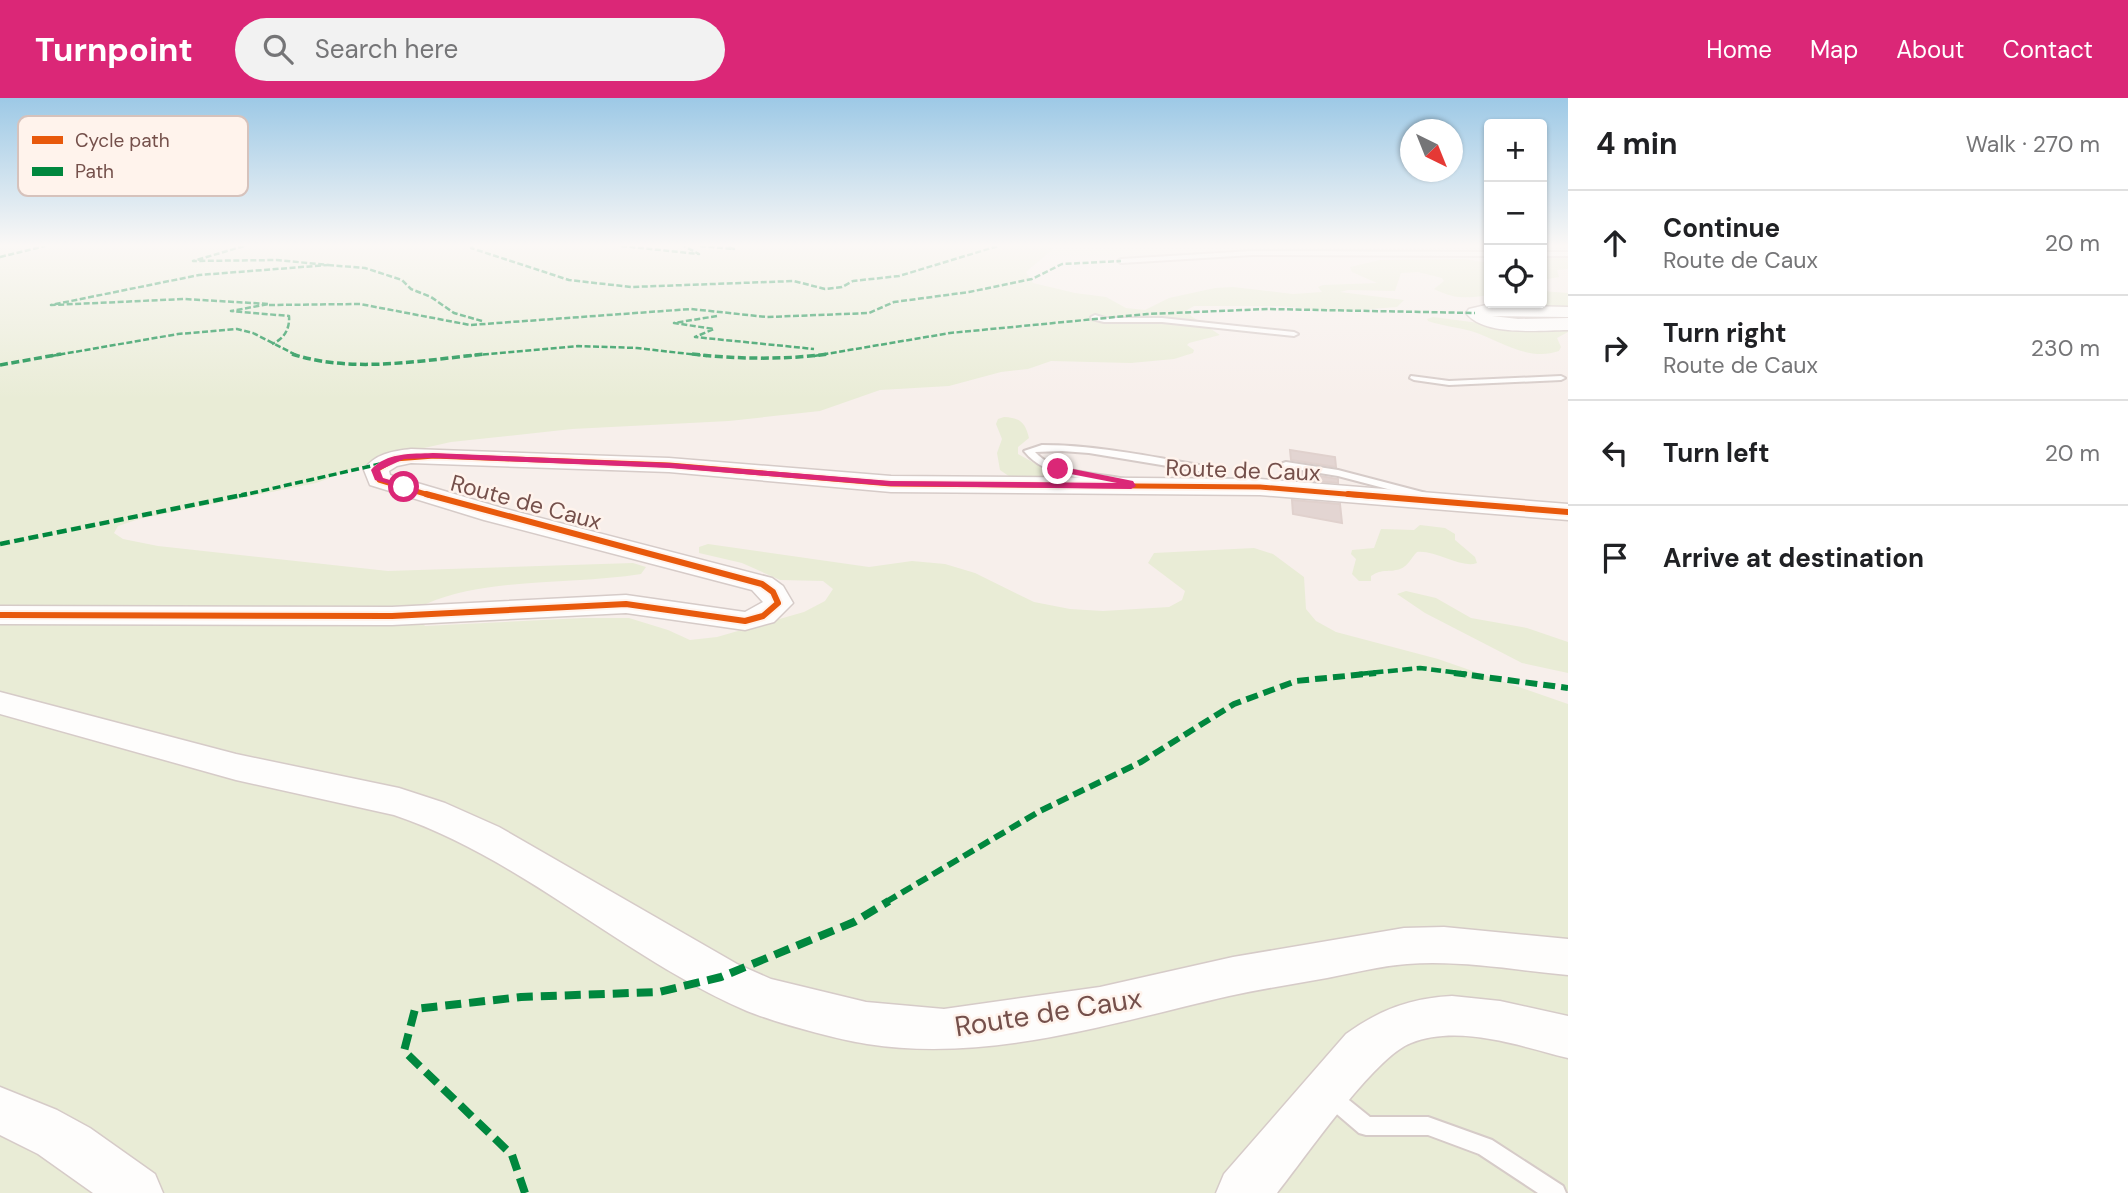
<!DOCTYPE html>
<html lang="en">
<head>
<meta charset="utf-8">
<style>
	:root { --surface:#fff; --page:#f2f2f2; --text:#202124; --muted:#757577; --line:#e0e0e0; --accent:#db2777 }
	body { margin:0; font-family:"DM Sans",sans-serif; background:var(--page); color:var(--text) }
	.controls { position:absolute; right:21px; top:21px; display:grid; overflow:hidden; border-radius:7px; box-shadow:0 2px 5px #0004 }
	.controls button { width:63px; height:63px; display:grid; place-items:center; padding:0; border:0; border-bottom:2px solid var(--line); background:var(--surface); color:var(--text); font:35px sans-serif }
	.compass { position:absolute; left:1400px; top:21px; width:63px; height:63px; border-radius:50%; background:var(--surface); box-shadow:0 2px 5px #0004; rotate:137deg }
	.stop { position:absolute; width:21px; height:21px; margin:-16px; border:5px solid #db2777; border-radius:50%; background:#fff }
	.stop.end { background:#db2777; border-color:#fff; box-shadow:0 2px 7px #0008 }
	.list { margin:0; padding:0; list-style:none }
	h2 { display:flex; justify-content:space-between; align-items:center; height:91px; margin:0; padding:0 28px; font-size:30px }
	h2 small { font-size:23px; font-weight:400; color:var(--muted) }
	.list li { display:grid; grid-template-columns:46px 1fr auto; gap:21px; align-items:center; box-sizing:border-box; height:105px; padding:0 28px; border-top:2px solid var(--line) }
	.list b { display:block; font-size:26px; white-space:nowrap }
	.list p { margin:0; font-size:23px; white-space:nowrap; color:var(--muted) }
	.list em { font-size:23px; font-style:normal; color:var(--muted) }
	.icon { flex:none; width:38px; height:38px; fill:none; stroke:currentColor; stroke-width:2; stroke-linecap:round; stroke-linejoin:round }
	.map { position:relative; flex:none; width:1568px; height:1095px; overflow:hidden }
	header { display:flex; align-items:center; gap:42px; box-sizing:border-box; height:98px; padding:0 35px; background:var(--accent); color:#fff }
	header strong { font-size:33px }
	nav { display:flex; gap:38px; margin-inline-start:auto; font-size:24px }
	.search { width:490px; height:63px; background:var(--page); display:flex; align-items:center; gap:18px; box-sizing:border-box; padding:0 24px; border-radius:38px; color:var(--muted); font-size:26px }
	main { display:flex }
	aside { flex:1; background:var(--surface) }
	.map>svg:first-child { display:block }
	.green { fill:#e9ecd6 }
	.building { fill:#e3d5d2; stroke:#e0d1cd; stroke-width:2 }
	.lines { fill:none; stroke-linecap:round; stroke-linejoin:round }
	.service-casing { stroke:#d6cbc8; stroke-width:4 }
	.tertiary-casing { stroke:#d6cbc8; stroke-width:3 }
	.service { fill:#fefdfc; fill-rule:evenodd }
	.tertiary { fill:#fefdfc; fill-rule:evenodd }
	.quiet-far4 { stroke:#00873e; stroke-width:2.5; stroke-dasharray:6 2.5; stroke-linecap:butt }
	.quiet-far3 { stroke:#00873e; stroke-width:3.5; stroke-dasharray:8 3.5; stroke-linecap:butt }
	.quiet-far2 { stroke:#00873e; stroke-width:4.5; stroke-dasharray:10 4.5; stroke-linecap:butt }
	.quiet-far1 { stroke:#00873e; stroke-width:6; stroke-dasharray:12 6; stroke-linecap:butt }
	.quiet { stroke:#00873e; stroke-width:8; stroke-dasharray:16 8; stroke-linecap:butt }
	.cycleway-far1-casing { stroke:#fff3ec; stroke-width:9 }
	.cycleway-casing { stroke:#fff3ec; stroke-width:10 }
	.cycleway-far1 { stroke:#e8590c; stroke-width:5 }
	.cycleway { stroke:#e8590c; stroke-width:6 }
	.route { fill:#db2777 }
	.labels { text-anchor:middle; stroke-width:5; stroke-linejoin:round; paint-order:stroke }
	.street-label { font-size:23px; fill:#75504b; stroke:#fff3ec }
	.near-street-label { font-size:28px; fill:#75504b; stroke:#fff3ec }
	.key { fill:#fff3ec; stroke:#d6c2bc; stroke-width:2 }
	.key-label { font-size:19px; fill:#75504b }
</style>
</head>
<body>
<header>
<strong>Turnpoint</strong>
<div class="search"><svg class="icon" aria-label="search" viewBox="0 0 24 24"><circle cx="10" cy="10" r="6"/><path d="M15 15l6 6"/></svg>Search here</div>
<nav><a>Home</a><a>Map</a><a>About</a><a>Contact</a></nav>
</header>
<main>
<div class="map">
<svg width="1568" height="1095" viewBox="0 0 1568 1095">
	<rect width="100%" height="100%" fill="#f7efeb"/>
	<g class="green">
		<path d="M 0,148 L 1049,148 L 1053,151 L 1026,174 L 1033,185 L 1075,195 L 1106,199 L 1126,210 L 1145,212 L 1169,200 L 1215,190 L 1233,189 L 1293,196 L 1322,194 L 1318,189 L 1323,187 L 1377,185 L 1352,174 L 1350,169 L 1380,162 L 1465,161 L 1489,165 L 1489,197 C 1466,200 1457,202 1434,191 L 1444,183 L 1442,180 L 1418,174 L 1401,175 L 1395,193 L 1348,192 L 1340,194 L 1404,202 L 1397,209 L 1333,214 L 1282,208 L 1194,208 L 1187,212 L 1191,218 L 1220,237 L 1189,245 L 1187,247 L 1194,252 L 1193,255 L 1174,261 L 1131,265 L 1051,263 L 1028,271 L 1001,274 L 949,288 L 880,292 L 820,313 L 729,323 L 572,331 L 451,344 L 393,357 L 316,385 L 139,421 L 118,428 L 114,435 L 123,441 L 158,448 L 388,473 L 633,465 L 646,469 L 641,476 C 573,487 488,479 426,506 L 419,521 L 425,528 L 583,520 L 629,520 L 668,532 L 690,542 L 717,539 L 804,514 L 825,503 L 833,491 L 823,483 L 780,482 L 742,465 L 699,455 L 699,449 L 708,446 L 869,469 L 912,463 L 945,466 L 975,475 L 1034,504 L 1070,511 L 1103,513 L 1169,509 L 1182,502 L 1185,493 L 1148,465 L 1154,455 L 1254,450 L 1273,456 L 1304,479 L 1306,511 L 1316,523 L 1336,534 L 1438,561 L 1568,606 L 1568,1095 L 0,1095 Z"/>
		<path d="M 1568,159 L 1568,171 L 1557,172 L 1559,179 L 1542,182 L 1542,160 Z"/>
		<path d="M 1542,193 L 1568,195 L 1568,223 L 1556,217 L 1499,205 L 1542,205 Z"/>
		<path d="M 1433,219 L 1502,228 L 1568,228 L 1568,234 L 1557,240 L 1561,249 L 1559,253 C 1528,264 1499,242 1471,233 C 1457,229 1442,228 1428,223 L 1427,221 Z"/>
		<path d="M 1004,319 C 1020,320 1025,324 1029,340 L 1018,349 L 1018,356 L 1054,376 L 1048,382 L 1013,381 L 1000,372 L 997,355 L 1002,341 L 996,326 L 998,321 Z"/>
		<path d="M 1420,427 L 1445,430 L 1455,436 L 1455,442 L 1475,459 L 1477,465 C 1461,471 1437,452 1417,454 C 1411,460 1408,468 1400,471 C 1388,475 1383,470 1371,478 L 1371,483 L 1359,483 L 1352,476 L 1356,461 L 1351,456 L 1352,452 L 1374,450 L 1381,431 L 1414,432 Z"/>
		<path d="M 1406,493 L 1436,500 L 1471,520 L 1527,530 L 1568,544 L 1568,575 L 1522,565 L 1425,515 L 1397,496 Z"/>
	</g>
	<g class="building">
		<path d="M 1290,352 L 1335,359 L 1336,369 L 1291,362 Z"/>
		<path d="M 1291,373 L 1338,381 L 1338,385 L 1292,381 Z"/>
		<path d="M 1292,402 L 1340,406 L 1342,425 L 1293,416 Z"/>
	</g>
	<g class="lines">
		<defs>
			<g id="service">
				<path d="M 1252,153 L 1489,154 L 1489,158 L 1252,157 L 1121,165 L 1118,163 L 1121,161 Z"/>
				<rect x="1542" y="154" width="26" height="4"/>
				<path d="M 1095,217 L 1105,220 L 1162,220 L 1294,234 L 1298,236 L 1294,238 L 1162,224 L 1104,224 L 1092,221 L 1091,219 Z"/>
				<path d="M 1411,278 L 1449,283 L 1561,278 L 1565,280 L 1561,282 L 1449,287 L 1414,282 L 1410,280 Z"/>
				<path d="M 1042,347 C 1100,347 1158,360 1216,370 L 1221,373 L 1216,376 L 1089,355 L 1062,353 L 1035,354 C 1054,376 1099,375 1125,381 L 1127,383 L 1122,386 C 1090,380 1046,381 1024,353 Z"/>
				<path d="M 1286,364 L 1338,372 L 1426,395 L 1427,397 L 1422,400 L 1338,378 L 1283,369 L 1283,365 Z"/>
				<path d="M 1332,991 L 1339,994 L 1370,1019 L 1428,1019 L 1492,1042 L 1563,1088 L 1566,1095 L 1538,1095 L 1479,1056 L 1428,1037 L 1366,1037 L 1359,1035 L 1325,1006 L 1322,1000 L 1325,994 Z"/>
			</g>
			<g id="tertiary">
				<path d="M 1486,207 L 1568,209 L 1568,219 L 1492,218 L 1518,221 L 1568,220 L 1568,232 C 1540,232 1485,239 1466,215 L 1469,211 Z"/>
				<path d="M 411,351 L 669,360 L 891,378 L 1260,381 L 1568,406 L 1568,422 L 1260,397 L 891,394 L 669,374 L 411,365 L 397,368 L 389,373 L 390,377 L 502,410 L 772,480 L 783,488 L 793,505 L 774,524 L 745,532 L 626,515 L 392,527 L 0,526 L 0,508 L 392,509 L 626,497 L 745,514 L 763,504 L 752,492 L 484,422 L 370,387 L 364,372 C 374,356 393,353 411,351 Z"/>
				<path d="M 0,594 L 236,656 L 399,690 L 445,705 L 499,729 L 737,866 L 771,881 L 866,904 L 944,911 L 1100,889 L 1233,859 L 1404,830 L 1444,829 L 1568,841 L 1568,877 C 1515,872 1460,862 1407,866 C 1380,868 1353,875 1327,880 C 1294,886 1261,891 1229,898 C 1111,925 989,965 867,946 C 835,941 777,925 747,913 C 624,860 522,760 394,717 L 236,682 L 0,616 Z"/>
				<path d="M 1452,898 L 1500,903 L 1568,918 L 1568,960 C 1520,948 1459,926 1411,945 C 1375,958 1304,1061 1277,1095 L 1216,1095 L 1224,1076 L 1346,936 C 1379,912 1411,900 1452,898 Z"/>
				<path d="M 0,989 L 57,1012 L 90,1030 L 155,1076 L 163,1095 L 93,1095 L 38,1056 L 0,1037 Z"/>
			</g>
		</defs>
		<use href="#service" class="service-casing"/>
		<use href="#tertiary" class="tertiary-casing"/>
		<use href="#service" class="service"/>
		<use href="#tertiary" class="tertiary"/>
		<g class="quiet-far4">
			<path d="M 244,148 L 193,163 L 277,162 L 328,167 L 199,177 L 51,207 L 185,201 L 269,206 L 231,213 L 289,218 C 290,231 284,241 272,246"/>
			<path d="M 472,148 L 471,150 L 569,182 L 631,189 L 794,183 L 825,191 L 842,189 L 853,183 L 899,178 L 998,148"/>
			<path d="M 621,148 L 699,156 L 684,148"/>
			<path d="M 700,148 L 734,151 L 726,148"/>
			<path d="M 0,159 L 45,148"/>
			<path d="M 328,167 L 365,170 L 402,182 L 411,191 L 431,199 L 454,215 L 482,223"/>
			<path d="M 269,207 L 360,206 L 470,227 L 691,211 L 767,219 L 869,215 L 894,204 L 969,194 L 1032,181 L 1062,166 L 1121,163"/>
			<path d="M 717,218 L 674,225 L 714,231 L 695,239 L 814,251"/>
			<path d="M 51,258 L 178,236 L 237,231 L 253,235 L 298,258"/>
			<path d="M 466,258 L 578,248 L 637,250 L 707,258"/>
			<path d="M 814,258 L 950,235 L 1147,216 L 1268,211 L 1475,215"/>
		</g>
		<g class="quiet-far3">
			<path d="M 292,256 C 353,276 423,262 485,256"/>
			<path d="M 692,256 C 736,261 784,262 828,256"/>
			<path d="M 0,267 L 61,256"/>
			<path d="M 239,398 L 380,366"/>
		</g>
		<g class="quiet-far2">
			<path d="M 0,446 L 247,396"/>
			<path d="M 1359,576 L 1420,570 L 1467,576"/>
		</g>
		<g class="quiet-far1">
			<path d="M 1454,575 L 1568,590"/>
			<path d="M 886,804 L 1040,713 L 1141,664 L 1234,606 L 1296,583 L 1376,575"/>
		</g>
		<path class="quiet" d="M 525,1095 L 512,1057 L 404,953 L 415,911 L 521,899 L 659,894 L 721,879 L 854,824 L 889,803"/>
		<defs>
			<path id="cycleway-far1" d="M 432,398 L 379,382 L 376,372 L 395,361 L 434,358 L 669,367 L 891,386 L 1260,389 L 1369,398"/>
			<g id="cycleway">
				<path d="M 1348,396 L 1568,414"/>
				<path d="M 0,517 L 392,518 L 626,506 L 745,523 L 763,518 L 778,505 L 773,494 L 762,486 L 426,396"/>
			</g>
		</defs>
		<use href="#cycleway-far1" class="cycleway-far1-casing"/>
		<use href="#cycleway" class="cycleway-casing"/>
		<use href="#cycleway-far1" class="cycleway-far1"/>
		<use href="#cycleway" class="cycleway"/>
	</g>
	<linearGradient id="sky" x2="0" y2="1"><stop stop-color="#9dc9e6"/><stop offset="0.49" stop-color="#fbf8f6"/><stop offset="1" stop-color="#fbf8f6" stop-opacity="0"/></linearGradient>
	<rect width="1568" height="301" fill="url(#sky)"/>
	<path class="route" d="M 433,355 L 669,365 L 891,383 L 1117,385 L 1055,373 L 1053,371 L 1058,368 L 1133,383 L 1136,388 L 1131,391 L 891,388 L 669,370 L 433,360 L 404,361 L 380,372 L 383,380 L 407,387 L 407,391 L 375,382 L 371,372 C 386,354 412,356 433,355 Z"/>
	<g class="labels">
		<g class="street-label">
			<text transform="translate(1243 372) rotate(2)" y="8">Route de Caux</text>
			<text transform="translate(526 404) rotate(15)" y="8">Route de Caux</text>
		</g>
		<g class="near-street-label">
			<text transform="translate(1048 914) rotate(-9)" y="10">Route de Caux</text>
		</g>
	</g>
	<rect x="18" y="18" width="230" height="80" rx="10" class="key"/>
	<rect x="32" y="38" width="31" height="8" fill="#e8590c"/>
	<rect x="32" y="69" width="31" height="9" fill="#00873e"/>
	<g class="key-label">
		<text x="75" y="49">Cycle path</text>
		<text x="75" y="80">Path</text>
	</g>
</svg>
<div class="controls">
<button>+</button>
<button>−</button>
<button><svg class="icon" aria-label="locate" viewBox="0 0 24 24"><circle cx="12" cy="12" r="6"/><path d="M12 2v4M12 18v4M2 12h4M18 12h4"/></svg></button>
</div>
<svg class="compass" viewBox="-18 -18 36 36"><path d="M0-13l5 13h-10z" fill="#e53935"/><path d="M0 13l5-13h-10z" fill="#757577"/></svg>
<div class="stop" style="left:404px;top:389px"></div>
<div class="stop end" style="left:1058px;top:371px"></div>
</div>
<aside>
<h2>4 min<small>Walk · 270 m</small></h2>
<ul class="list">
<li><svg class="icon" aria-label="ahead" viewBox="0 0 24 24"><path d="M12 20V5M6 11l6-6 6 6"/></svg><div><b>Continue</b><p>Route de Caux</p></div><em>20 m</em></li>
<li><svg class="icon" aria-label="right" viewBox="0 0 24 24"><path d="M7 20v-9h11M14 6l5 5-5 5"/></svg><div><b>Turn right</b><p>Route de Caux</p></div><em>230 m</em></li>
<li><svg class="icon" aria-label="left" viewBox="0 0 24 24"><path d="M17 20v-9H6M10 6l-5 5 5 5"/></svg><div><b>Turn left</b></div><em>20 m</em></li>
<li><svg class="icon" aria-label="arrive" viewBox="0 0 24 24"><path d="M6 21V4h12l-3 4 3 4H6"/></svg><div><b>Arrive at destination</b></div></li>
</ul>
</aside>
</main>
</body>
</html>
